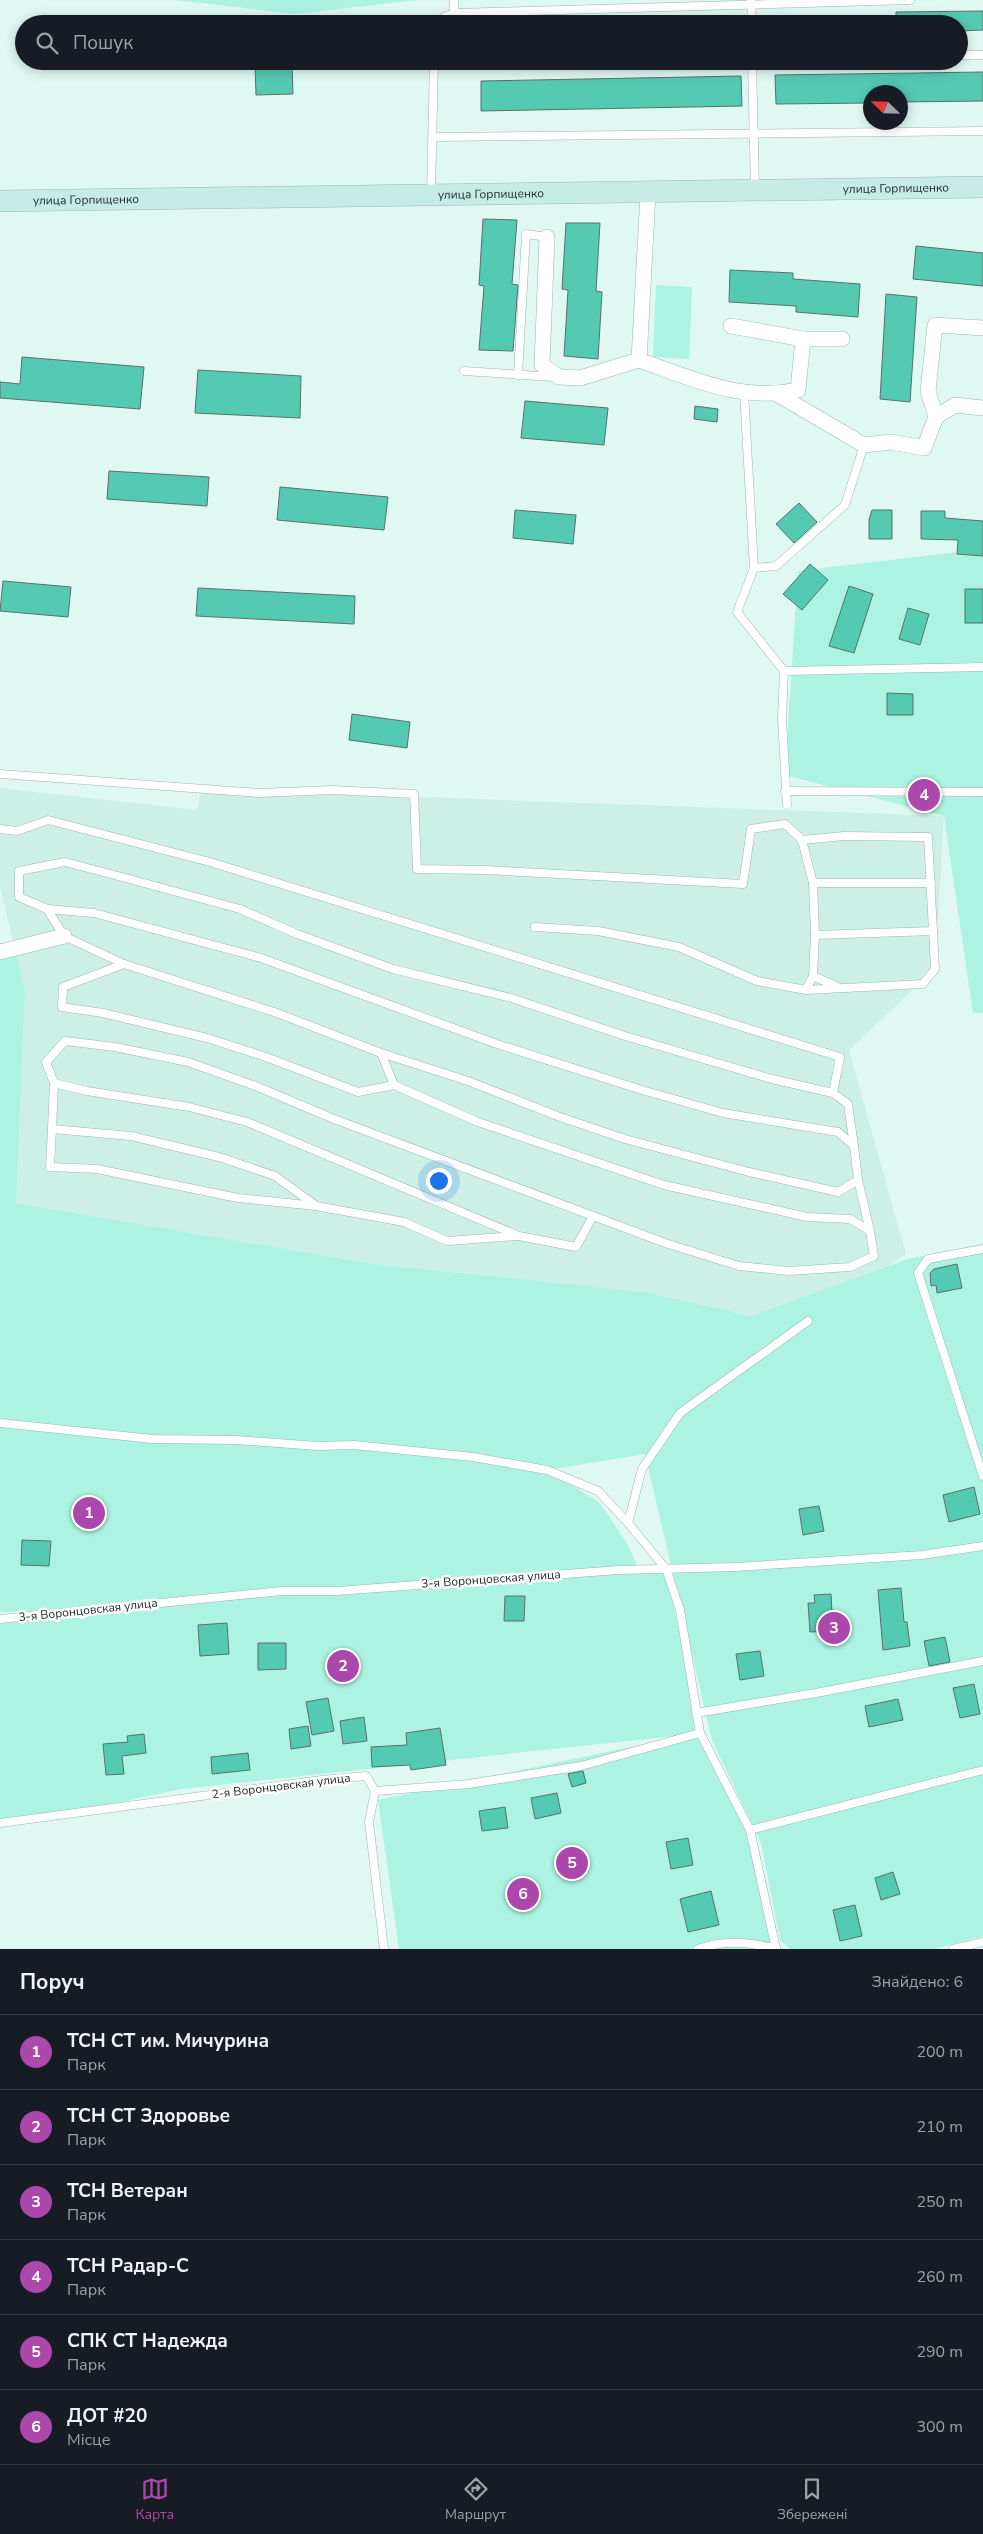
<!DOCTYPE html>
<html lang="uk">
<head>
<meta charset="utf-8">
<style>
	:root { --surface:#171b24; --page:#20242c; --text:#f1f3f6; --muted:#9ea1a6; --line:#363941; --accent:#ac47ac }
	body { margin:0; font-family:"Nunito Sans",sans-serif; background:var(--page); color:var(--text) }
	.compass { position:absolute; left:863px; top:85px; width:45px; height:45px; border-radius:50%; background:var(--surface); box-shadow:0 2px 12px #0003; rotate:293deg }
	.you { position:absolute; left:438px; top:1180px; width:18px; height:18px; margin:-12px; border:4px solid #fff; border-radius:50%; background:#1a73e8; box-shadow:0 0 0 8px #1a73e833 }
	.badge { display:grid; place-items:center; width:32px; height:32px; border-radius:50%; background:var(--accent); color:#fff; font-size:16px; font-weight:700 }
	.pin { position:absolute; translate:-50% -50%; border:2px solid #fff; box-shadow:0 1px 5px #0006 }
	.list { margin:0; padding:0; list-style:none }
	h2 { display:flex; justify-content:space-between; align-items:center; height:65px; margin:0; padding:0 20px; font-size:21px }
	h2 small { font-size:16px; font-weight:400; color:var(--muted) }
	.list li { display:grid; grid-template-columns:32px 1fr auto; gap:15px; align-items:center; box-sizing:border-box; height:75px; padding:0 20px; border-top:1px solid var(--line) }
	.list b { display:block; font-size:19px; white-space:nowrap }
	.list p { margin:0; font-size:16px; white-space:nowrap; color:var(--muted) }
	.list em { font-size:16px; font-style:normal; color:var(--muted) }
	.icon { flex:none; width:28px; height:28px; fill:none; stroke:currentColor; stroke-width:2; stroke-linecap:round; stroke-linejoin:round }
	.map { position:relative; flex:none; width:983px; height:1949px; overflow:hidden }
	.search { position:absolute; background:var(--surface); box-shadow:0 2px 12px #0003; left:15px; right:15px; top:15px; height:55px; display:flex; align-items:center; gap:12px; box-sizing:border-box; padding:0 18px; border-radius:28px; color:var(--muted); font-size:19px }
	.sheet { height:515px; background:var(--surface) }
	nav { display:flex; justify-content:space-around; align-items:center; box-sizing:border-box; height:70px; border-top:1px solid var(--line); background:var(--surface); font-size:14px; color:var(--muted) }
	nav a { display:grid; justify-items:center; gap:2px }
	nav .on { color:var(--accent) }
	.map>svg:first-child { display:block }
	.built { fill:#cdf0e6 }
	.green { fill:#adf3e2 }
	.building { fill:#54cab2; stroke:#5a706a }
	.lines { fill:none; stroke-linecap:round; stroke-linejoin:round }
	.lane-casing { stroke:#9db5af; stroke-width:9 }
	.street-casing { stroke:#9db5af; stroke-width:16 }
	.secondary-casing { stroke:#9db5af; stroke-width:22 }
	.lane { stroke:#fff; stroke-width:8 }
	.street { stroke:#fff; stroke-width:15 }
	.secondary { stroke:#c7ece5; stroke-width:21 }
	.labels { text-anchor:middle; stroke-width:5; stroke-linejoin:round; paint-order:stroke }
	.street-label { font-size:12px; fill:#1c2623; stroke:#fff }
</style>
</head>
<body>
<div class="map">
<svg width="983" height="1949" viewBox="0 0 983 1949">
	<rect width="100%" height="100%" fill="#dff8f1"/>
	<path class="built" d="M 0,788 L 197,810 L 201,789 L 944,816 L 935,969 L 849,1050 L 906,1254 L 870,1280 L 751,1316 L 645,1292 L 374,1264 L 16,1203 L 25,992 L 0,886 Z"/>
	<g class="green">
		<path d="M 175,0 L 418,0 L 295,14 Z"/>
		<path d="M 656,285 L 692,287 L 689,359 L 653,357 Z"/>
		<path d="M 983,549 L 983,1013 L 973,1013 L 944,816 L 785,775 L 798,571 Z"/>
		<path d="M 17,956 L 25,992 L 16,1203 L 374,1264 L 645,1292 L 751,1316 L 908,1259 L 983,1244 L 983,1936 L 934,1949 L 790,1949 L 780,1940 L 761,1843 L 712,1740 L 645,1454 L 547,1470 L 599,1502 L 628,1545 L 639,1570 L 666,1569 L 700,1733 L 750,1830 L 777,1949 L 399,1949 L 378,1800 L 693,1734 L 181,1789 L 0,1828 L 0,1619 L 198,1597 L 185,1596 L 58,1611 L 0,1612 L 0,959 Z"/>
	</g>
	<g class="building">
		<path d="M 983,11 L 983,30 L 959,31 L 959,24 L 896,24 L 896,12 Z"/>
		<path d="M 292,65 L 293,94 L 256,95 L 255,66 Z"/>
		<path d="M 983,72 L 983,101 L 900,102 L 900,92 L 870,92 L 870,103 L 776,104 L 775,75 Z"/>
		<path d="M 741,76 L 742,106 L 481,111 L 481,81 Z"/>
		<path d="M 483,219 L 517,220 L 512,284 L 518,285 L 513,351 L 479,350 L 484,286 L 479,285 Z"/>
		<path d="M 566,223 L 600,223 L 596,291 L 602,292 L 598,359 L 564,356 L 568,290 L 562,289 Z"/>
		<path d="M 916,246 L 983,253 L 983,286 L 913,279 Z"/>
		<path d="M 730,270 L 793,273 L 793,279 L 860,284 L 858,317 L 796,312 L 796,306 L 729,302 Z"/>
		<path d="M 886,294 L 917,297 L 910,402 L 880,399 Z"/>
		<path d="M 22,357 L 144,367 L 140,409 L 0,398 L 0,382 L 20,384 Z"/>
		<path d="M 198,370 L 301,376 L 300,418 L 195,413 Z"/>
		<path d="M 525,401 L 608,408 L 604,445 L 521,438 Z"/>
		<path d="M 695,406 L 718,409 L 717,422 L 694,419 Z"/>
		<path d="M 109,471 L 209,477 L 207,506 L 107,499 Z"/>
		<path d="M 280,487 L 388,497 L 384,530 L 277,520 Z"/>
		<path d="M 799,503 L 817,522 L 794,543 L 776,524 Z"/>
		<path d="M 515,510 L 576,515 L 573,544 L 513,538 Z"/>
		<path d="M 872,510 L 892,510 L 892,539 L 869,539 L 869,520 Z"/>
		<path d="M 921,511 L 945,511 L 945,518 L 983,521 L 983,556 L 957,554 L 958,540 L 921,539 Z"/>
		<path d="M 810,564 L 828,580 L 802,610 L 783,594 Z"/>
		<path d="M 3,581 L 71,587 L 68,617 L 0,611 Z"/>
		<path d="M 849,586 L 873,594 L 854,653 L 829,646 Z"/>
		<path d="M 198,588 L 355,596 L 354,624 L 196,616 Z"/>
		<rect x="965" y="589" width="18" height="34"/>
		<path d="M 908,608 L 929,614 L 920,645 L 899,639 Z"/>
		<path d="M 887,693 L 913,694 L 913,715 L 887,715 Z"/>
		<path d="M 352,714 L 410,722 L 407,748 L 349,740 Z"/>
		<path d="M 957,1264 L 962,1288 L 937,1293 L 936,1285 L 931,1286 L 930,1273 L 934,1269 Z"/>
		<path d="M 974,1487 L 980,1514 L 949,1522 L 943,1495 Z"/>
		<path d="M 819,1506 L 824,1531 L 803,1535 L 799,1509 Z"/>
		<path d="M 22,1540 L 51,1541 L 49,1566 L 21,1565 Z"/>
		<path d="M 901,1588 L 904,1622 L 907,1622 L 910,1646 L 883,1650 L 878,1590 Z"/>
		<path d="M 831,1594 L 833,1631 L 810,1632 L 808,1603 L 815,1603 L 814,1595 Z"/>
		<path d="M 505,1596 L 525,1596 L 524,1621 L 504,1621 Z"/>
		<path d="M 227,1623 L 229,1654 L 200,1656 L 198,1625 Z"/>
		<path d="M 945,1637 L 950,1662 L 929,1666 L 924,1641 Z"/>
		<path d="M 258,1643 L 286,1643 L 286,1669 L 258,1670 Z"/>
		<path d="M 760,1651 L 764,1676 L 740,1680 L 736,1654 Z"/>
		<path d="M 974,1684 L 980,1714 L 960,1718 L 953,1688 Z"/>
		<path d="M 328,1698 L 334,1731 L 312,1735 L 306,1702 Z"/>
		<path d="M 898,1699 L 903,1720 L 869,1727 L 865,1706 Z"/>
		<path d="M 364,1717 L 367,1741 L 343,1744 L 340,1721 Z"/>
		<path d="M 308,1726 L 311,1746 L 291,1749 L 289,1729 Z"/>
		<path d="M 440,1728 L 446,1765 L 411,1770 L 410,1765 L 372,1767 L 371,1747 L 407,1745 L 406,1733 Z"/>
		<path d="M 144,1734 L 146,1753 L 122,1756 L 124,1774 L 106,1775 L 103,1744 L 128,1742 L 127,1736 Z"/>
		<path d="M 248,1753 L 250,1770 L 212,1774 L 211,1757 Z"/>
		<path d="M 583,1771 L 586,1783 L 572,1787 L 568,1774 Z"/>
		<path d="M 557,1793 L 561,1813 L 535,1819 L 531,1798 Z"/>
		<path d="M 505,1807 L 508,1828 L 482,1831 L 479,1811 Z"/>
		<path d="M 688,1838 L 693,1865 L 671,1869 L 666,1842 Z"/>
		<path d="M 893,1872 L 900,1894 L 881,1900 L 875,1878 Z"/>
		<path d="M 711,1891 L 719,1925 L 688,1932 L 680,1899 Z"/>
		<path d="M 855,1905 L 862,1936 L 840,1941 L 833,1910 Z"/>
	</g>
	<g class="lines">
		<defs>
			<g id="lane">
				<path d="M 751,1 L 752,24"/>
				<path d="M 454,13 L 910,0"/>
				<path d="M 437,24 L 444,17 L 454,13 L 454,0"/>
				<path d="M 959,55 L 983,55"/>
				<path d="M 752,61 L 755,188"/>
				<path d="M 433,137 L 983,131"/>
				<path d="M 431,193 L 434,61"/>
				<path d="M 464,371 L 555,377"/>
				<path d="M 518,375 L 526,234 L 547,237"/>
				<path d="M 744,392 L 754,568 L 737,612 L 784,671 L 782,719 L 787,805"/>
				<path d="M 754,568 L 776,566 L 845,505 L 864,445"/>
				<path d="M 784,671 L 983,667"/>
				<path d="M 0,774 L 259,793 L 332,790 L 414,794 L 417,869 L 485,870 L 743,884 L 751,829 L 785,824 L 802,840 L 844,836 L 928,837 L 935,969 L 923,984 L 806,990 L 757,981 L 679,947 L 598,931 L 535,927"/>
				<path d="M 785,791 L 983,792"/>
				<path d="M 0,829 L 17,831 L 48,820 L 210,862 L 840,1057 L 833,1093 L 772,1079 L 625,1036 L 511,998 L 393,969 L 297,934 L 240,909 L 129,879 L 65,862 L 19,871 L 19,897 L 47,909 L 94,913 L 261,958 L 497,1044 L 642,1090 L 723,1113 L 838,1132 L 854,1146 L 858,1180 L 838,1192 L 749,1172 L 625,1139 L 560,1117 L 468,1081 L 381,1053 L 277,1013 L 124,964 L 63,987 L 62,1007 L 103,1013 L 207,1038 L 266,1057 L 358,1092 L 394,1085 L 478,1122 L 664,1185 L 807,1217 L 850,1219 L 870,1231 L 874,1256 L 850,1267 L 788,1271 L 739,1266 L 665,1243 L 593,1216 L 334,1119 L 258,1087 L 188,1062 L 115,1047 L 65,1041 L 46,1062 L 54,1083 L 87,1091 L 189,1107 L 247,1122 L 519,1236 L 576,1247 L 593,1216"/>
				<path d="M 802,840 L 813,883 L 815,935 L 813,976 L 806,990"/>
				<path d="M 813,883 L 931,883"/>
				<path d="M 47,909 L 64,936 L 124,964"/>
				<path d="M 815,935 L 933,931"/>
				<path d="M 813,976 L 836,986"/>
				<path d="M 381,1053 L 394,1085"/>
				<path d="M 54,1083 L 52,1129 L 131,1136 L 219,1157 L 275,1176 L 315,1205"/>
				<path d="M 833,1093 L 848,1104 L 854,1146"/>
				<path d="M 52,1129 L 50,1167 L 97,1169 L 238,1198 L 316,1206 L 404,1222 L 447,1241 L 517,1236"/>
				<path d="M 858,1180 L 870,1231"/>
				<path d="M 983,1249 L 928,1259 L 918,1273 L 983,1476"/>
				<path d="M 0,1423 L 152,1439 L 236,1440 L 318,1446 L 354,1445 L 473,1457 L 547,1470 L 598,1491 L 628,1523"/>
				<path d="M 0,1619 L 282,1591 L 337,1591 L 619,1570 L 735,1567 L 922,1555 L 983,1546"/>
				<path d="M 696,1713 L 816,1693 L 983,1661"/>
				<path d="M 375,1791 L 469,1784 L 581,1766 L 700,1733"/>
				<path d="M 375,1791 L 369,1822 L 384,1949"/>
				<path d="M 0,1823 L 322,1780 L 366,1776 L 375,1791"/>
				<path d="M 750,1830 L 983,1770"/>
				<path d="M 698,1949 C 727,1939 747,1943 776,1948"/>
				<path d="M 776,1949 L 750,1830 L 700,1733 L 680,1610 L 666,1569 L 628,1523 L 642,1469 L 680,1413 L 808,1321"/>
				<path d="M 953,1949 L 983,1942"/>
			</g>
			<g id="street">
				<path d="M 547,237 L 542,365 L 559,377 L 580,378 L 639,360 L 648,193"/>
				<path d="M 731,326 L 803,339"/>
				<path d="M 639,360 C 693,379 740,402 798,390 L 803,339 L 842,339"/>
				<path d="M 777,394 L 864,445 L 891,442 L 924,448 L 936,417 L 955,405 L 983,408"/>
				<path d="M 936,417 L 928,391 L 935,325 L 983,328"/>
				<path d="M 0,952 L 64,936"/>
			</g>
			<g id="secondary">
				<path id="s1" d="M 0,201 L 983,187"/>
			</g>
		</defs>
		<use href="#lane" class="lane-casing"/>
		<use href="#street" class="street-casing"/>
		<use href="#secondary" class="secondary-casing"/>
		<use href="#lane" class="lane"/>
		<use href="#street" class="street"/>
		<use href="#secondary" class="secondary"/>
	</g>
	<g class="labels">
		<g class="street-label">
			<text dy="4" stroke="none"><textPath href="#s1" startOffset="896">улица Горпищенко</textPath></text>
			<text dy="4" stroke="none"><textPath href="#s1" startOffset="491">улица Горпищенко</textPath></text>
			<text dy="4" stroke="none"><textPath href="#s1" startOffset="86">улица Горпищенко</textPath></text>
			<text transform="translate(491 1579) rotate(-4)" y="4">3-я Воронцовская улица</text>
			<text transform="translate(88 1610) rotate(-6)" y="4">3-я Воронцовская улица</text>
			<text transform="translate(281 1786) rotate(-7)" y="4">2-я Воронцовская улица</text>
		</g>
	</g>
</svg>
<svg class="compass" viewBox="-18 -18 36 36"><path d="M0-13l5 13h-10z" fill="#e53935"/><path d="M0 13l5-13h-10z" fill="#9ea1a6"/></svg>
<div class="you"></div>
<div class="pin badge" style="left:89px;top:1513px">1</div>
<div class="pin badge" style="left:343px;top:1666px">2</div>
<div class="pin badge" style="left:834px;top:1628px">3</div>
<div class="pin badge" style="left:924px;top:795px">4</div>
<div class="pin badge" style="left:572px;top:1863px">5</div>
<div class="pin badge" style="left:523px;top:1894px">6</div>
<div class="search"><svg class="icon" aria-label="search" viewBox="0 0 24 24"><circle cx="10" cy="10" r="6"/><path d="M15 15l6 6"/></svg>Пошук</div>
</div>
<section class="sheet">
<h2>Поруч<small>Знайдено: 6</small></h2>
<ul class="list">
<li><span class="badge">1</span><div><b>ТСН СТ им. Мичурина</b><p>Парк</p></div><em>200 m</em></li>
<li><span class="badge">2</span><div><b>ТСН СТ Здоровье</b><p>Парк</p></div><em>210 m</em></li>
<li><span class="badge">3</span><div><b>ТСН Ветеран</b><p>Парк</p></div><em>250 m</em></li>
<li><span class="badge">4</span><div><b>ТСН Радар-С</b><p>Парк</p></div><em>260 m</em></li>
<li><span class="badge">5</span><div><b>СПК СТ Надежда</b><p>Парк</p></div><em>290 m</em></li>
<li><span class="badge">6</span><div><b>ДОТ #20</b><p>Місце</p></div><em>300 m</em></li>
</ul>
</section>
<nav>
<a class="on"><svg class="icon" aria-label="map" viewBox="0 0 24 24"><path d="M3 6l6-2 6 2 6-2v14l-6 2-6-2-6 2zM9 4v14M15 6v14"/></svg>Карта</a>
<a><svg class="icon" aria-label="directions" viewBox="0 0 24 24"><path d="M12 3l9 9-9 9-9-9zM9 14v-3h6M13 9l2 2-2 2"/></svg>Маршрут</a>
<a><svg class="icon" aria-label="saved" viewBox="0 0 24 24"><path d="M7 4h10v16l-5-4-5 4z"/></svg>Збережені</a>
</nav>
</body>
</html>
